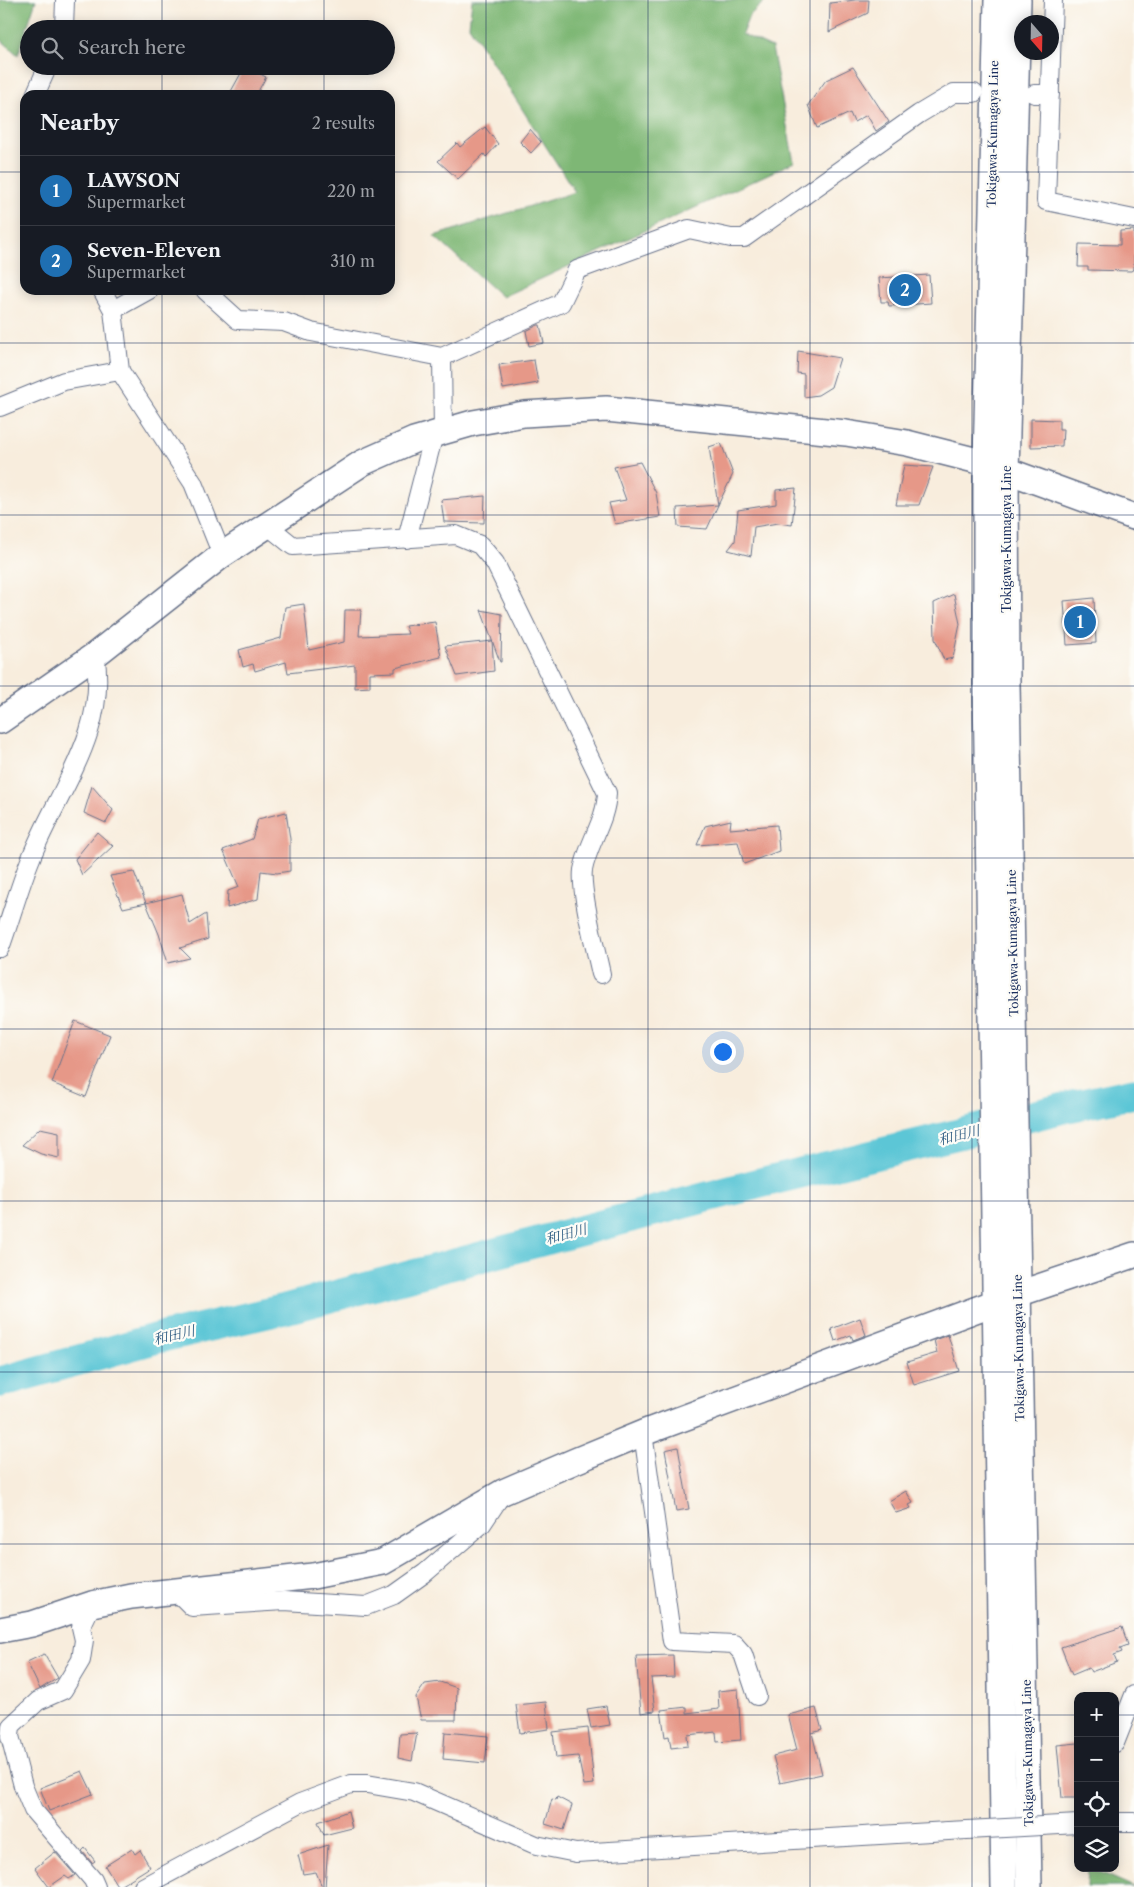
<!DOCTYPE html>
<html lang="en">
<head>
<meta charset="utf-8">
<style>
	:root { --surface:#171b24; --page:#20242c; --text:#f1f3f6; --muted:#9ea1a6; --line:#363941; --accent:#1f6fb2 }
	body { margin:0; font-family:"Libre Caslon Text","Noto Serif JP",serif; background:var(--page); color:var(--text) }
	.controls { position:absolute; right:15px; bottom:15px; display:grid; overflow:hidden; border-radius:10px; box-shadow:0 2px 12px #0003 }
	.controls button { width:45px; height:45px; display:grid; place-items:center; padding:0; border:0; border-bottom:1px solid var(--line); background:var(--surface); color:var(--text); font:25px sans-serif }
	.compass { position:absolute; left:1014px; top:15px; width:45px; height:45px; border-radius:50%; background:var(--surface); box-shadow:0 2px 12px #0003; rotate:160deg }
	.you { position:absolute; left:722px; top:1051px; width:18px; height:18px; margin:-12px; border:4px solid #fff; border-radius:50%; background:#1a73e8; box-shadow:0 0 0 8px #1a73e833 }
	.badge { display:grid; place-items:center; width:32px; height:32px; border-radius:50%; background:var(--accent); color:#fff; font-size:16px; font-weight:700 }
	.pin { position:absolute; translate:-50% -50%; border:2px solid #fff; box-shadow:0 1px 5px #0006 }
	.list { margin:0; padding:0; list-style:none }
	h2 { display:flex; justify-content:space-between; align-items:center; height:65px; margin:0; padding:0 20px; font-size:21px }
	h2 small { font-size:16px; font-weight:400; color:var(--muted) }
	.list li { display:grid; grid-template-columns:32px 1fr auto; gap:15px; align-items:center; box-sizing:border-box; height:70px; padding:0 20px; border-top:1px solid var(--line) }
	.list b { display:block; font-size:19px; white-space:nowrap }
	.list p { margin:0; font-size:16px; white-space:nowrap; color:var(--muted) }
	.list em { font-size:16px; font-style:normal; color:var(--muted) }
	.icon { flex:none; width:28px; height:28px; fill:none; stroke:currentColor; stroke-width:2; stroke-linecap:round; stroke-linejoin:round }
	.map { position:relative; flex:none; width:1134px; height:1887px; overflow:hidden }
	.search { position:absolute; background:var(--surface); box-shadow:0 2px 12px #0003; left:20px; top:20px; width:375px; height:55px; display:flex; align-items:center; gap:12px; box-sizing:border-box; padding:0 18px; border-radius:28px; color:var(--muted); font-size:19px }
	.panel { position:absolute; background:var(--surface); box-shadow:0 2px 12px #0003; left:20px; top:90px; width:375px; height:205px; border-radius:15px }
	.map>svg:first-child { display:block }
	.forest { fill:#7eb775; stroke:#4c736a }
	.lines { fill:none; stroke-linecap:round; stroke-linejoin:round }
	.river { stroke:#5cc6d6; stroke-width:31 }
	.building { fill:#e69888 }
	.street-casing { stroke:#68728a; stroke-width:20 }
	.secondary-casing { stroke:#68728a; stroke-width:28 }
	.street { stroke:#fff; stroke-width:18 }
	.secondary { stroke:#fff; stroke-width:25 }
	.street-bridge-casing { stroke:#68728a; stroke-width:20; stroke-linecap:butt }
	.street-bridge { stroke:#fff; stroke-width:18 }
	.grid { fill:none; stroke:#1b2f5e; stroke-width:1; stroke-opacity:0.55 }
	.labels { text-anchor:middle; stroke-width:4.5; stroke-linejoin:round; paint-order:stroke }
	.street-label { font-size:12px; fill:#1b2f5e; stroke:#fdfcf7 }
	.water-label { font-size:14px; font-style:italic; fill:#2e5c82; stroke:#fdfcf7 }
</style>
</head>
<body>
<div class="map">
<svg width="1134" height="1887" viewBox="0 0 1134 1887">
	<rect width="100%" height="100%" fill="#fdfcf7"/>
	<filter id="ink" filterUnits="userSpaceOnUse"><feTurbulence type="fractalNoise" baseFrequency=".02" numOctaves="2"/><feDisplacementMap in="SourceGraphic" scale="10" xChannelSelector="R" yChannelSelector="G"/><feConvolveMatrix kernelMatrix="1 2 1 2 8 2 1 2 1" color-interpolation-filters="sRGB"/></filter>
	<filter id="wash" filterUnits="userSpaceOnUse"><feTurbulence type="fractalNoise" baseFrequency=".0096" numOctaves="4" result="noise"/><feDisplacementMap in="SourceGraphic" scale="20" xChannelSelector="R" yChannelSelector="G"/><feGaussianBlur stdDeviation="1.12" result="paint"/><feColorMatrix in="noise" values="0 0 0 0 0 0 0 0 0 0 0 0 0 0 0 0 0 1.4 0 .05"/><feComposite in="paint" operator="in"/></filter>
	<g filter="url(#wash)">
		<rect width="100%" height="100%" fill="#f8eddd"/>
		<g class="forest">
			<path d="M 0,0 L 36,0 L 18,55 L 0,39 Z"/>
			<path d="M 472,0 L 766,0 L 749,16 L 742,34 L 772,48 L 794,162 L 502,297 L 434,236 L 575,192 L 469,26 Z"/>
			<path d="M 1088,1868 L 1091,1868 L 1134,1887 L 1087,1887 Z"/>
		</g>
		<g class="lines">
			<path class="river" d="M 0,1382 L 154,1339 L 285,1309 L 764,1182 L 1068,1107 L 1134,1093"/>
		</g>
		<g id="blocks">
			<g class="building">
				<path d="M 855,0 L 869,0 L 868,13 L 829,32 L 830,3 Z"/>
				<path d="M 245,66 L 266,77 L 256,95 L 229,95 Z"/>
				<path d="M 853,67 L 889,122 L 876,131 L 867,115 L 854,122 L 850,113 L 817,128 L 808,105 L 826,80 Z"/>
				<path d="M 485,127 L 498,144 L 486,157 L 484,154 L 458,179 L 438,161 L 457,143 L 460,147 Z"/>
				<path d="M 530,129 L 541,142 L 531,153 L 520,142 Z"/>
				<path d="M 1134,230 L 1134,269 L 1131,271 L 1088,270 L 1088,267 L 1078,267 L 1079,244 L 1120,245 L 1120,231 Z"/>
				<path d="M 929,275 L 931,303 L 889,306 L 888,302 L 881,302 L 879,278 Z"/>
				<path d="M 538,325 L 540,325 L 544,343 L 529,346 L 526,331 Z"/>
				<path d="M 798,351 L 840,358 L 831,387 L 818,395 L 804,397 L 804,374 L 797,373 Z"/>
				<path d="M 534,360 L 538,383 L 503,389 L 499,365 Z"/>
				<path d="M 1031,419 L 1059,420 L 1059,429 L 1063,429 L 1062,446 L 1031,447 Z"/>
				<path d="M 721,443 L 733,474 L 718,505 L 709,447 Z"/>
				<path d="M 640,462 L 656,493 L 660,517 L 615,524 L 609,503 L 626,500 L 614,467 Z"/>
				<path d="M 904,465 L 933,467 L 919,505 L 896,505 Z"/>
				<path d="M 796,488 L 792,525 L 778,523 L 754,527 L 751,556 L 728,550 L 735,541 L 738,510 L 776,504 L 776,490 Z"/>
				<path d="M 485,496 L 484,523 L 444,522 L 441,500 Z"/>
				<path d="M 718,505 L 707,529 L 678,527 L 677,508 Z"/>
				<path d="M 954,594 L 960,624 L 953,658 L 944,660 L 935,639 L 934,603 Z"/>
				<path d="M 1094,598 L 1096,643 L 1067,645 L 1064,601 Z"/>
				<path d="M 304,604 L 309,650 L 344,642 L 345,610 L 361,610 L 359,636 L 408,634 L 405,626 L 435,622 L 441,657 L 395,668 L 395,672 L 370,673 L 370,687 L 355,688 L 355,665 L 288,673 L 286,662 L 255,671 L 253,664 L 243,667 L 239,650 L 281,638 L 285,607 Z"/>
				<path d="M 481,610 L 502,614 L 501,662 L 500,662 Z"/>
				<path d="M 492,641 L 494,671 L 457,676 L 445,646 Z"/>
				<path d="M 92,786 L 113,810 L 106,823 L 84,813 Z"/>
				<path d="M 286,812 L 290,839 L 290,871 L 277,873 L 261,871 L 258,899 L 227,908 L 228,891 L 239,887 L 223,850 L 252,839 L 258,819 Z"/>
				<path d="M 731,820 L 730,829 L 777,825 L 779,851 L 744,864 L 738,842 L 697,845 L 705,826 Z"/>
				<path d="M 97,832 L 113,846 L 82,875 L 75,859 Z"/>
				<path d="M 134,872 L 146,903 L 123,908 L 110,876 Z"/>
				<path d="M 182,894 L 190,924 L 206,914 L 208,939 L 180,948 L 190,958 L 168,963 L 159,934 L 146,903 Z"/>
				<path d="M 75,1021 L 110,1035 L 86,1097 L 52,1083 Z"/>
				<path d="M 40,1128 L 59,1132 L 59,1158 L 41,1154 L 22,1145 Z"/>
				<path d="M 860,1318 L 866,1335 L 853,1340 L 851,1335 L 835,1341 L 831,1329 Z"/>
				<path d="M 948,1335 L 959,1371 L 914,1385 L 907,1362 L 937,1353 L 934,1340 Z"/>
				<path d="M 678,1447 L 689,1509 L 676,1511 L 665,1450 Z"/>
				<path d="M 906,1491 L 913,1503 L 909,1505 L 911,1508 L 896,1513 L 889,1501 Z"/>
				<path d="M 1122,1627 L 1128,1645 L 1120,1648 L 1122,1652 L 1114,1655 L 1117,1662 L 1091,1672 L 1089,1668 L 1072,1675 L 1061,1647 Z"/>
				<path d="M 44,1654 L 58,1678 L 40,1689 L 27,1662 Z"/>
				<path d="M 673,1655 L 674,1677 L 651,1678 L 655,1711 L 641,1713 L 636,1656 Z"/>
				<path d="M 440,1682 L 457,1688 L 456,1720 L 421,1720 L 416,1697 L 425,1684 Z"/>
				<path d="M 738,1689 L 741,1740 L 717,1742 L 716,1732 L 687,1735 L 688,1746 L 671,1748 L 669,1736 L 665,1737 L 661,1710 L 687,1707 L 687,1713 L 719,1709 L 718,1691 Z"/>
				<path d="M 546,1702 L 549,1729 L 520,1733 L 516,1705 Z"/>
				<path d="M 606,1706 L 610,1725 L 591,1728 L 587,1709 Z"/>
				<path d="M 816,1708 L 822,1730 L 812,1733 L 822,1774 L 780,1783 L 773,1756 L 797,1750 L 788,1715 Z"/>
				<path d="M 588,1728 L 594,1784 L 584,1785 L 578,1756 L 556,1758 L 553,1732 Z"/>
				<path d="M 445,1732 L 488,1736 L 485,1763 L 443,1759 Z"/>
				<path d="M 417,1733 L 412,1761 L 398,1758 L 400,1734 Z"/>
				<path d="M 1078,1743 L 1078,1798 L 1062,1798 L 1057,1745 Z"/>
				<path d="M 82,1771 L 93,1794 L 49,1811 L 40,1788 Z"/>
				<path d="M 557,1797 L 572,1805 L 564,1830 L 545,1824 L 552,1799 L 556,1800 Z"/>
				<path d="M 348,1811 L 352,1828 L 324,1835 L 318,1822 Z"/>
				<path d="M 328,1845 L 325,1887 L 322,1887 L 316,1872 L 303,1874 L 298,1855 Z"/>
				<path d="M 85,1848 L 95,1861 L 92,1863 L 82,1851 Z"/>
				<path d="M 132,1849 L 135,1854 L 140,1850 L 150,1867 L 118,1887 L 105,1866 Z"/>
				<path d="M 55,1852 L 75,1875 L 69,1879 L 65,1876 L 49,1887 L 35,1868 Z"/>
			</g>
		</g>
	</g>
	<g filter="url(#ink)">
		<use href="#blocks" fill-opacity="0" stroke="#68728a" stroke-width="1"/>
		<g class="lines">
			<defs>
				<g id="street">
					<path d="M 1053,0 L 1046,201 L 1134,219"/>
					<path d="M 64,29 L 65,0"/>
					<path d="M 1034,94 L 1050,94"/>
					<path d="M 35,95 L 48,66"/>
					<path d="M 102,290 L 113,310 L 120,371 L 193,483 L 222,555"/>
					<path d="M 205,290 L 238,320 L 284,322 L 311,332 L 442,357 L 561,303 L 577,270 L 689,229 L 731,238 L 744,238 L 919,114 L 954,93 L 974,93"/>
					<path d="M 113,310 L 149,290"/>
					<path d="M 442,357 L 443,432"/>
					<path d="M 0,407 L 64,381 L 120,371"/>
					<path d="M 267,525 L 293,546 L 456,535 L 480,545 L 495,563 L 607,793 C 606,821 588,843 583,870 C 580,892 596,950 601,974"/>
					<path d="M 407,539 L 434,434"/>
					<path d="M 0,948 C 11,918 19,887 31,858 C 57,792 109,730 95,655"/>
					<path d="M 643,1433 L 672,1641 L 734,1644 L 743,1654 L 757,1696"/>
					<path d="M 175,1590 L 192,1607 L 284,1601 L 366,1606 L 394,1595 L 425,1573 L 482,1524 L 500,1497"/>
					<path d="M 92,1604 L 81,1627 L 84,1640 L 81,1660 L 63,1690 L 38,1701 L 11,1726 L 10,1736 L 23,1786 L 33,1810 L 93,1880 L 96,1887"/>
					<path d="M 1115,1743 L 1134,1695"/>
					<path d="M 1115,1822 L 1134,1822"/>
					<path d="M 143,1887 L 300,1803 L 351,1784 L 367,1784 L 414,1792 L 536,1845 L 576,1853 L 948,1831"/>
				</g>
				<g id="secondary">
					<path d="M 997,0 L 986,463 L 986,685 L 1004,1887"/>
					<path d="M 1018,0 L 1006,472 L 1007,684 L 1029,1887"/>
					<path d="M 0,721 L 95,655 L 222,555 L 362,463 L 414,440 L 473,423 L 524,414 L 606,409 L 846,433 L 907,443 L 986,463 L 1134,517"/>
					<path d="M 0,1630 L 32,1624 L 92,1604 L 131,1596 L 313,1576 L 383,1562 L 503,1492 L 575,1461 L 643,1433 L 1018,1294 L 1134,1255"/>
				</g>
			</defs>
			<use href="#street" class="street-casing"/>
			<use href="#secondary" class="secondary-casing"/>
			<use href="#street" class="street"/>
			<use href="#secondary" class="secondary"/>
			<defs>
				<path id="street-bridge" d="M 948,1831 L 1078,1824"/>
			</defs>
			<use href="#street-bridge" class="street-bridge-casing"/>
			<use href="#street-bridge" class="street-bridge"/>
		</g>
	</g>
	<path class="grid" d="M 162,0 L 162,29M 324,0 L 324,29M 486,0 L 486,1887M 648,0 L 648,1887M 810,0 L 810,1887M 972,0 L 972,1887M 162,66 L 162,95M 324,66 L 324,95M 0,172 L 25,172M 390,172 L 1134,172M 162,290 L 162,1887M 324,290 L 324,1887M 0,343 L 1134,343M 0,515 L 1134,515M 0,686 L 1134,686M 0,858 L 1134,858M 0,1029 L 1134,1029M 0,1201 L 1134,1201M 0,1372 L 1134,1372M 0,1544 L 1134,1544M 0,1715 L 1078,1715M 1115,1715 L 1134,1715"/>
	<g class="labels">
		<g class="street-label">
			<text transform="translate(993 134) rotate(-89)" y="4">Tokigawa-Kumagaya Line</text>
			<text transform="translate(1007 539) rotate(-90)" y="4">Tokigawa-Kumagaya Line</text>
			<text transform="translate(1013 943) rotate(-91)" y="4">Tokigawa-Kumagaya Line</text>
			<text transform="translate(1019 1348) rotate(-91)" y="4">Tokigawa-Kumagaya Line</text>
			<text transform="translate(1028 1753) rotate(-91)" y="4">Tokigawa-Kumagaya Line</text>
		</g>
		<g class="water-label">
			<text transform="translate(959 1135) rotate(-14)" y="5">和田川</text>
			<text transform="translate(566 1234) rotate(-15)" y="5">和田川</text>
			<text transform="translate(174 1335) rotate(-13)" y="5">和田川</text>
		</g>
	</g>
</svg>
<div class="controls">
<button>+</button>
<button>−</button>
<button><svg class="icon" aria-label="locate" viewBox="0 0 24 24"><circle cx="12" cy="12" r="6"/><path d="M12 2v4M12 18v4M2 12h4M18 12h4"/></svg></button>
<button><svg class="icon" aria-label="layers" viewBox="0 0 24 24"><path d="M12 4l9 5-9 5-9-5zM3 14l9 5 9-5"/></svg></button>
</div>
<svg class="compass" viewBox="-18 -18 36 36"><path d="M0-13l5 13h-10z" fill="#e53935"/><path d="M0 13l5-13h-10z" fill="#9ea1a6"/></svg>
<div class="you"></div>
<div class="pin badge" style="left:1080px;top:622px">1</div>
<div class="pin badge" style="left:905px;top:290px">2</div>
<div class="search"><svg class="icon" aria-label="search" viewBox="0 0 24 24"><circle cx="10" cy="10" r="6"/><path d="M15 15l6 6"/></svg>Search here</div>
<section class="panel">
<h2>Nearby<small>2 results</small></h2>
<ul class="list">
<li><span class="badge">1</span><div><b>LAWSON</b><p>Supermarket</p></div><em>220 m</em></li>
<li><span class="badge">2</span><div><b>Seven-Eleven</b><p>Supermarket</p></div><em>310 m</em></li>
</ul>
</section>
</div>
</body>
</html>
